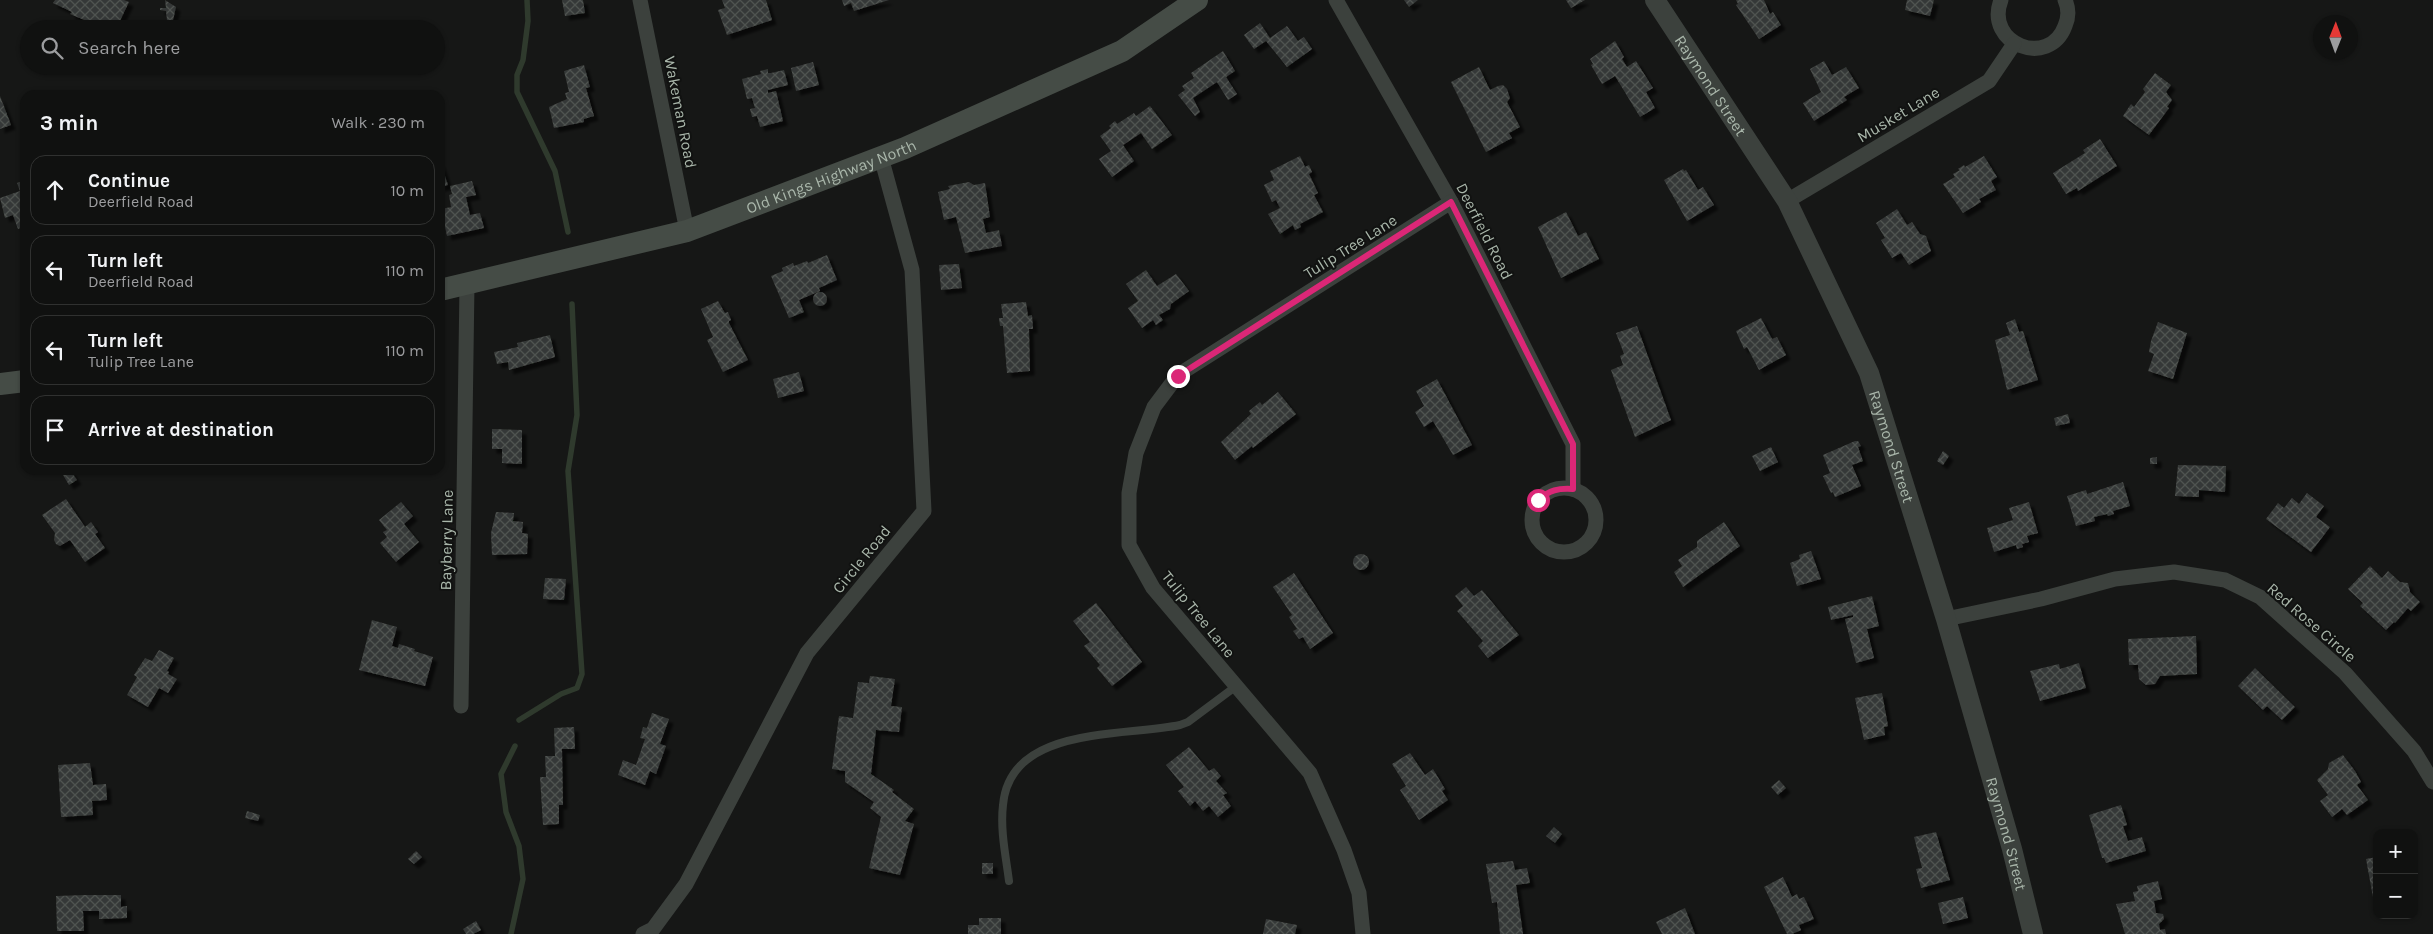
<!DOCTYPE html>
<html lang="en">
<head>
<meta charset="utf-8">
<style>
	:root { --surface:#101110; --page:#191a19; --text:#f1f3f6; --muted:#9c9d9f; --line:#303130 }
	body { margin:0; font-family:Karla,sans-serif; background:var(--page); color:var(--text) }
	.controls { position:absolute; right:15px; bottom:15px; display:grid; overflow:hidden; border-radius:10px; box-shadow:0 1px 4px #0004 }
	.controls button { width:45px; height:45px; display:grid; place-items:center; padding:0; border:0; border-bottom:1px solid var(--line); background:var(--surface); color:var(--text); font:25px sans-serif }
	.compass { position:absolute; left:2313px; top:15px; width:45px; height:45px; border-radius:50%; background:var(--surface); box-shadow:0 1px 4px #0004; rotate:1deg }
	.stop { position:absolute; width:15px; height:15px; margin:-11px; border:4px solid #db2777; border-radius:50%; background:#fff }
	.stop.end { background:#db2777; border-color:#fff; box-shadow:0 1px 5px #0008 }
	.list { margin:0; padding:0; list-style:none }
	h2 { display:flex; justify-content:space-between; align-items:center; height:65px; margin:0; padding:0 20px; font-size:21px }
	h2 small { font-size:16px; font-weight:400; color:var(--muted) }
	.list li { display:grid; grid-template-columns:32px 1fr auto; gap:15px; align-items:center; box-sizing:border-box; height:70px; margin:0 10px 10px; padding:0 10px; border:1px solid var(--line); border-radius:15px }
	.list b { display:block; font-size:19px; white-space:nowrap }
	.list p { margin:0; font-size:16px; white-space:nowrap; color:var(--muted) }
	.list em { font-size:16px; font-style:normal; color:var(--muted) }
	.icon { flex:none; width:28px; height:28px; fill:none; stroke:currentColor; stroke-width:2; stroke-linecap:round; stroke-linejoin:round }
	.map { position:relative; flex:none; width:2433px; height:934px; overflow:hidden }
	.search { position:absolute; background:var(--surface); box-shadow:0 1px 4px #0004; left:20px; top:20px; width:425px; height:55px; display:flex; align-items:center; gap:12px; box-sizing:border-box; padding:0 18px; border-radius:28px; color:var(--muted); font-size:19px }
	.panel { position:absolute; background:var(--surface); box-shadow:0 1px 4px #0004; left:20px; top:90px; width:425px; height:385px; border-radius:15px }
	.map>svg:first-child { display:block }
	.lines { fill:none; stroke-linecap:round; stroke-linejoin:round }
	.stream { stroke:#2f3a2d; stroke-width:5.5 }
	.building { fill:url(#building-cross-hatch); filter:url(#shadow) }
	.service { stroke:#3c413d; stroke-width:8 }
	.minor { stroke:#3c413d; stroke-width:15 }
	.tertiary { stroke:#3c413d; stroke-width:20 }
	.secondary { stroke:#454c46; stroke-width:22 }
	.route { stroke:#db2777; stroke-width:6 }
	.labels { text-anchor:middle; stroke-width:4; stroke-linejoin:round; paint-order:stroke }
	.street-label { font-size:16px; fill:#a9b6aa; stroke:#111211 }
</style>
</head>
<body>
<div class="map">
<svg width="2433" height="934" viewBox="0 0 2433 934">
	<defs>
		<pattern id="building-cross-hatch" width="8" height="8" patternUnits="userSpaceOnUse" patternTransform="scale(1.25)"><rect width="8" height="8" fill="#363937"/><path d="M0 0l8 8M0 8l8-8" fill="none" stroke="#505351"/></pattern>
		<filter id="shadow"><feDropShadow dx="4.5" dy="4.5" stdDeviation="1" flood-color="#0009"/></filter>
	</defs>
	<rect width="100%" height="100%" fill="#161716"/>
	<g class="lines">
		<g class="stream">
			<path d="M 527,0 L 528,21 L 523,60 L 517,75 L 517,92 L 555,171 L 568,232"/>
			<path d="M 519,720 L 561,694 L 577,688 L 582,674 L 568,471 L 577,415 L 572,304"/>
			<path d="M 511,934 L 523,879 L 519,846 L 506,812 L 501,774 L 515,746"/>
		</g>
	</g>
	<g class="building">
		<path d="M 55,0 L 124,0 L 129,2 L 116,29 L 106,29 L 70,14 L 72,12 L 53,3 Z"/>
		<path d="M 165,0 L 176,7 L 173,20 L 170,21 L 167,20 L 166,11 L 160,10 L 160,8 L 166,8 Z"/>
		<path d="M 562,0 L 583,0 L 585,13 L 565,16 Z"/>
		<path d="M 722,0 L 766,0 L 772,20 L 727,35 L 718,10 L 725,8 Z"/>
		<path d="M 842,0 L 889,0 L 854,11 L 851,3 L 844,6 Z"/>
		<path d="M 1404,0 L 1418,0 L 1409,7 Z"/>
		<path d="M 1566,0 L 1585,0 L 1571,8 Z"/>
		<path d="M 1736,0 L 1764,0 L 1770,14 L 1773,12 L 1781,25 L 1759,39 L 1736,5 L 1738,4 Z"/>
		<path d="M 1907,0 L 1934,0 L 1930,16 L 1905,10 Z"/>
		<path d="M 1260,23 L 1270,38 L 1287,26 L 1298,41 L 1304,37 L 1312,49 L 1287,67 L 1266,41 L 1254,49 L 1244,35 Z"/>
		<path d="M 1615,41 L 1624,57 L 1622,59 L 1627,67 L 1636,61 L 1653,88 L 1646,92 L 1655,108 L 1640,117 L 1615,76 L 1602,84 L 1591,65 L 1593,64 L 1590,59 Z"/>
		<path d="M 1223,51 L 1235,71 L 1226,77 L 1237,94 L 1228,100 L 1217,82 L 1193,98 L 1200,112 L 1195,116 L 1178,95 L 1185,90 L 1182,86 L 1194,78 L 1191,73 Z"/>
		<path d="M 1824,61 L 1832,75 L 1846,67 L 1859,88 L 1844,97 L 1847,100 L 1814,121 L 1803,103 L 1821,92 L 1810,69 Z"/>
		<path d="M 813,62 L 819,85 L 796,91 L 791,68 Z"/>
		<path d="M 584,65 L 590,87 L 586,88 L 594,116 L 584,119 L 584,122 L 554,128 L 549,107 L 567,99 L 565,93 L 569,92 L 564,71 Z"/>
		<path d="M 1479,67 L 1490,90 L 1498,86 L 1503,85 L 1507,89 L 1510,98 L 1507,102 L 1520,127 L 1509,133 L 1512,138 L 1486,152 L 1451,82 Z"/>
		<path d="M 768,69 L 768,73 L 771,73 L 784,70 L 788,85 L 768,90 L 768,93 L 776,91 L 783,121 L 760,127 L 757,116 L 752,117 L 750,109 L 755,108 L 752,98 L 747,99 L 742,79 L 761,74 L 760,71 Z"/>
		<path d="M 2155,73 L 2171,85 L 2166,92 L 2172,100 L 2167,107 L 2169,108 L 2149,135 L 2123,116 L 2131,104 L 2134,107 L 2145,92 L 2143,89 Z"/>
		<path d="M 0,96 L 11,125 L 0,129 Z"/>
		<path d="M 1150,106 L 1172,135 L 1152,149 L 1141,133 L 1123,145 L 1134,161 L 1112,177 L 1099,159 L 1111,151 L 1100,136 L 1111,128 L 1109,126 L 1115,121 L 1117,124 L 1134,113 L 1136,116 Z"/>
		<path d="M 2100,139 L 2117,166 L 2078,191 L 2077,188 L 2066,194 L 2053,173 L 2085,153 L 2083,150 Z"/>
		<path d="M 1300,156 L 1305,167 L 1309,165 L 1312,172 L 1309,174 L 1318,193 L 1314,195 L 1323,212 L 1300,224 L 1301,227 L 1295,230 L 1293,225 L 1280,234 L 1268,214 L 1280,208 L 1276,200 L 1272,202 L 1264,185 L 1274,180 L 1270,171 Z"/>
		<path d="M 1984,156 L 1997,177 L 1991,181 L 1996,190 L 1979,199 L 1981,202 L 1963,213 L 1943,184 L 1955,177 L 1953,174 L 1960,170 L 1958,169 L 1964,165 L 1965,167 Z"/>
		<path d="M 440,162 L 448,185 L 440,187 Z"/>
		<path d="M 1683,169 L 1684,171 L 1686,170 L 1698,190 L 1703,187 L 1714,205 L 1687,221 L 1664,180 Z"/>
		<path d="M 25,180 L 25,226 L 18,229 L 13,215 L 5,218 L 0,198 L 20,191 L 17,183 Z"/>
		<path d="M 472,181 L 476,195 L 466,197 L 470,215 L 480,213 L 484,228 L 447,236 L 441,209 L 451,207 L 449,195 L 452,194 L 450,186 Z"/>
		<path d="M 969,182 L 974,185 L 985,183 L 990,217 L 983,219 L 986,233 L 999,230 L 1002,246 L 965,253 L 956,217 L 944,220 L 938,192 L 950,189 L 948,186 Z"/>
		<path d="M 1897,209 L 1907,225 L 1912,222 L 1920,234 L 1926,236 L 1931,251 L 1909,265 L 1901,253 L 1892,258 L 1881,240 L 1885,238 L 1876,223 Z"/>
		<path d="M 1566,212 L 1578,236 L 1586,232 L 1599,259 L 1561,278 L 1538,227 Z"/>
		<path d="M 827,255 L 837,280 L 819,288 L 820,291 L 799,300 L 804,312 L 789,318 L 771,276 L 783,271 L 782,268 L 793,263 L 794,266 L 807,261 L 808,263 Z"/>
		<path d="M 959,264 L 962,288 L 941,290 L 939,265 Z"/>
		<path d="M 1146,270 L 1157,286 L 1176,274 L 1189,291 L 1171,304 L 1170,309 L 1159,315 L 1163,320 L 1156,325 L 1153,320 L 1142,328 L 1128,308 L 1138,301 L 1126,284 Z"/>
		<circle cx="820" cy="299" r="7"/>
		<path d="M 718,301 L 725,313 L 728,312 L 731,320 L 729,321 L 729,323 L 748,360 L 723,372 L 707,340 L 713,337 L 701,309 Z"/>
		<path d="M 1026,302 L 1028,316 L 1032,315 L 1033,329 L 1029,329 L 1030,371 L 1007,373 L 1003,326 L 1000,326 L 999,318 L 1003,318 L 1001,304 Z"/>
		<path d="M 1761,318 L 1772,339 L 1777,337 L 1786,355 L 1759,370 L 1747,347 L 1744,349 L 1736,331 Z"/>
		<path d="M 2015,319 L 2019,332 L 2023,331 L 2038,380 L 2007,390 L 1995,340 L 2010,335 L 2006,323 Z"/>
		<path d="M 2158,322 L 2187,333 L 2173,379 L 2148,371 L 2154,354 L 2149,352 L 2151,341 Z"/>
		<path d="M 1637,326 L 1671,420 L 1635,437 L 1611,370 L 1623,365 L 1620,356 L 1624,354 L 1616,333 Z"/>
		<path d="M 550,335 L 555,357 L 509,370 L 508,362 L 497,364 L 494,352 L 518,347 L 517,343 Z"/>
		<path d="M 799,372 L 804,391 L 778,398 L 773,379 Z"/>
		<path d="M 1437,379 L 1472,445 L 1453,455 L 1433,421 L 1424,427 L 1415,412 L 1424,406 L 1416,391 Z"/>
		<path d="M 1278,392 L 1296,414 L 1253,448 L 1252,446 L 1235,460 L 1221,442 L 1251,414 L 1249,411 L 1260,402 L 1262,405 Z"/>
		<path d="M 2068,414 L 2070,423 L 2056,426 L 2054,418 Z"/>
		<path d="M 492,429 L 522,430 L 522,464 L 502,463 L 502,449 L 492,449 Z"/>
		<path d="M 1855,441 L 1858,441 L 1861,446 L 1858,447 L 1863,461 L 1852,465 L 1861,486 L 1835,497 L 1833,492 L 1831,493 L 1823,476 L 1830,473 L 1823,455 Z"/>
		<path d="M 1771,447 L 1778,462 L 1760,471 L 1752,456 Z"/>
		<path d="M 1943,451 L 1949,456 L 1943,465 L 1937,461 Z"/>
		<path d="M 2157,457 L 2157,464 L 2150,464 L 2150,458 Z"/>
		<path d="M 2178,465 L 2226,466 L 2225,492 L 2199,490 L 2199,497 L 2175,496 Z"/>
		<path d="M 70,470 L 77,480 L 69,485 L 63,475 Z"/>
		<path d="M 2123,482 L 2130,506 L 2113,511 L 2114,514 L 2108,516 L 2107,514 L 2094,517 L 2095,521 L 2076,526 L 2067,496 L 2086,490 L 2087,494 Z"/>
		<path d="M 2307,493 L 2324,506 L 2316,517 L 2330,527 L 2311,552 L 2266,519 L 2278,503 L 2284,508 L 2292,498 L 2299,504 Z"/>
		<path d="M 66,499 L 85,527 L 91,522 L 98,532 L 95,534 L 105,548 L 85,562 L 70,540 L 60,546 L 56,544 L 54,540 L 55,533 L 42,515 Z"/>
		<path d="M 401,502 L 413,516 L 404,524 L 419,542 L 396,562 L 380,543 L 387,537 L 383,532 L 387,530 L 379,520 Z"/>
		<path d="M 2029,502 L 2038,533 L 2027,536 L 2029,542 L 2022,544 L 2023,547 L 2017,549 L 2016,545 L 1994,552 L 1987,528 L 2013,520 L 2009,508 Z"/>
		<path d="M 496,512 L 514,513 L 513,521 L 523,522 L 522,533 L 528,534 L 527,554 L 492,555 L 491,533 Z"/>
		<path d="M 1724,522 L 1740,546 L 1683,587 L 1674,572 L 1682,566 L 1678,560 L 1697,547 L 1697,541 Z"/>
		<path d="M 1811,551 L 1821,579 L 1797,586 L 1790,563 L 1800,559 L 1799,555 Z"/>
		<circle cx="1361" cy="562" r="8"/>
		<path d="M 2370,566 L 2382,578 L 2388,571 L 2400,582 L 2408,583 L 2410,592 L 2420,602 L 2411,611 L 2408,608 L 2395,623 L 2394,622 L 2386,630 L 2360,606 L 2363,603 L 2348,589 Z"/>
		<path d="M 1294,573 L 1333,633 L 1310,649 L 1303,637 L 1299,639 L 1293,631 L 1297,629 L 1289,617 L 1292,615 L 1273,587 Z"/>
		<path d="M 545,578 L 566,579 L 564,600 L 543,599 Z"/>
		<path d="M 1466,587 L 1474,596 L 1482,590 L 1519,635 L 1488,658 L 1478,646 L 1483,641 L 1457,611 L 1463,606 L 1455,596 Z"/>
		<path d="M 1872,596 L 1879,626 L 1867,629 L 1874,658 L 1856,663 L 1845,619 L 1853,617 L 1853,615 L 1831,620 L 1828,607 Z"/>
		<path d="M 1096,603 L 1142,662 L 1112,686 L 1097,668 L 1100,665 L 1084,646 L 1090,642 L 1073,621 Z"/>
		<path d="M 372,620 L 397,627 L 392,646 L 398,648 L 399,644 L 415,649 L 414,651 L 433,657 L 425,686 L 359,670 Z"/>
		<path d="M 2196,636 L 2197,674 L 2160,676 L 2155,684 L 2146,685 L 2139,679 L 2138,665 L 2129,665 L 2128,639 Z"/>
		<path d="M 159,650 L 174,658 L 167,671 L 169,672 L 168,674 L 177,679 L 168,693 L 159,688 L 148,707 L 127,695 L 137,677 L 134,675 L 145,658 L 152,661 Z"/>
		<path d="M 2079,663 L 2086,688 L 2040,701 L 2030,671 L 2059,664 L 2060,669 Z"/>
		<path d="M 2255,668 L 2295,707 L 2282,720 L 2267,706 L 2263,710 L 2238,686 Z"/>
		<path d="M 870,676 L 895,679 L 891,706 L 902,707 L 899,732 L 876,730 L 871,774 L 894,790 L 892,792 L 914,809 L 905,821 L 914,824 L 900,875 L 869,868 L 881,817 L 870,808 L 874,802 L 845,782 L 845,771 L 832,769 L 839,716 L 853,718 L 858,682 L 869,683 Z"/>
		<path d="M 1882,693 L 1888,726 L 1884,727 L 1885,735 L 1864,740 L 1855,698 Z"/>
		<path d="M 652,713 L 669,719 L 660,744 L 666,746 L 656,774 L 650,771 L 645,785 L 618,775 L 623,760 L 636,765 L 645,739 L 640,738 L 643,727 L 647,728 Z"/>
		<path d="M 574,727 L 575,749 L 562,749 L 563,805 L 559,805 L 559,824 L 543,825 L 540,777 L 546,777 L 545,756 L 555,756 L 554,728 Z"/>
		<path d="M 1189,747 L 1209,771 L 1214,768 L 1221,776 L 1216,781 L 1227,793 L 1223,795 L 1231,806 L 1218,817 L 1209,806 L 1203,811 L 1195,801 L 1190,806 L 1178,791 L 1184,787 L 1166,765 Z"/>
		<path d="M 1410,753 L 1425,775 L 1433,769 L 1445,789 L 1442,791 L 1448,800 L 1419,820 L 1400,790 L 1406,786 L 1392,764 Z"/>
		<path d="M 2343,755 L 2355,771 L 2361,782 L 2357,785 L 2368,800 L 2347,815 L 2342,809 L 2332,817 L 2320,801 L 2328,795 L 2317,780 L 2328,769 L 2329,763 Z"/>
		<path d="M 90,763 L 93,785 L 106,784 L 107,800 L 92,801 L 93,815 L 61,817 L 58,765 Z"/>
		<path d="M 1779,780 L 1786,788 L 1778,795 L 1771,787 Z"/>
		<path d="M 2121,805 L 2127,825 L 2123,826 L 2128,841 L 2142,837 L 2146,851 L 2106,863 L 2104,858 L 2102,858 L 2089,815 Z"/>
		<path d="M 247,811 L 260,815 L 258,821 L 245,818 Z"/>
		<path d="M 1554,827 L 1562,834 L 1555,843 L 1546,836 Z"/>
		<path d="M 1936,832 L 1950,880 L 1921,888 L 1916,869 L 1922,868 L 1914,837 Z"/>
		<path d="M 416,851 L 422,857 L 414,864 L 408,859 Z"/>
		<path d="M 2377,857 L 2377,907 L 2375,908 L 2366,859 Z"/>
		<path d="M 1513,861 L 1515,870 L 1527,868 L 1530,883 L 1516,885 L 1523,934 L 1500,934 L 1497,902 L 1492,903 L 1486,864 Z"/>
		<rect x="982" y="863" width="11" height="11"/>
		<path d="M 1783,877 L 1792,897 L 1797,894 L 1799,899 L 1804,897 L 1814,919 L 1799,925 L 1801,930 L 1792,934 L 1787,934 L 1764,887 Z"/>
		<path d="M 2158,881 L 2162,899 L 2154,901 L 2156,913 L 2163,914 L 2164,919 L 2159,924 L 2160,930 L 2165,929 L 2166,934 L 2125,934 L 2116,904 L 2135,901 L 2133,892 L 2138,891 L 2137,886 Z"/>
		<path d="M 84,895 L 121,895 L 121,907 L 127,906 L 127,918 L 99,919 L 99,911 L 83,911 L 84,931 L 57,931 L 56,896 Z"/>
		<path d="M 1963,897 L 1968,918 L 1943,924 L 1938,903 Z"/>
		<path d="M 1685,908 L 1695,934 L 1662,934 L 1656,922 Z"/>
		<path d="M 979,918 L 1001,918 L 1001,934 L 968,934 L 968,925 L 979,925 Z"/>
		<path d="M 1266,919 L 1297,925 L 1295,934 L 1263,934 Z"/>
		<path d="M 476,921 L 481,930 L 473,934 L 466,934 L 463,929 Z"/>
	</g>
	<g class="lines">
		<path class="service" d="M 1009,881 C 1006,857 1000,830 1003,805 C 1010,725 1124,737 1180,725 L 1188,722 L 1235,687"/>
		<g class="minor">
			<path d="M 640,0 L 687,231"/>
			<path d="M 1336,0 L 1451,202 L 1573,444 L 1573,489"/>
			<path d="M 2001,0 C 1984,44 2049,69 2065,26 C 2069,17 2069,9 2065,0"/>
			<path d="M 1787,201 L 1989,81 L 2014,44"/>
			<circle cx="1564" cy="520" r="32"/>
			<path d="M 1946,619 L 2041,599 L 2115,579 L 2174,572 L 2225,580 L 2260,597 L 2345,673 L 2414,751 L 2433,782"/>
			<path d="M 461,706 L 467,284"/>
			<path d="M 643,934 L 653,929 L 686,884 L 807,653 L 924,511 L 912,270 L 881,157"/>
			<path d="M 1363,934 L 1359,893 L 1344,850 L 1310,773 L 1153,588 L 1129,545 L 1129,493 L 1136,453 L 1154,407 L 1178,375 L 1451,202"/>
		</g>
		<path class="tertiary" id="s1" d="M 1655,0 L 1787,201 L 1869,373 L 1946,619 L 2012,849 L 2033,934"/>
		<g class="secondary">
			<path id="s2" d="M 440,290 L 687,231 L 905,148 L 1122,51 L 1197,0"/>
			<path d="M 0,384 L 25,381"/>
		</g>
	</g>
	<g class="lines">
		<path class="route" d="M 1178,376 L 1451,202 L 1573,444 L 1573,489 C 1558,488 1550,490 1538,500"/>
	</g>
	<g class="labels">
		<g class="street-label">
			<text dy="6" stroke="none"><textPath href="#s1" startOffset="102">Raymond Street</textPath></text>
			<text transform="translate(681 112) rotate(79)" y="6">Wakeman Road</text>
			<text transform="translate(1898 114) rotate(-31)" y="6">Musket Lane</text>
			<text dy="6" stroke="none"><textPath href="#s2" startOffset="408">Old Kings Highway North</textPath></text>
			<text transform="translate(1485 231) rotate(63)" y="6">Deerfield Road</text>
			<text transform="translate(1350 246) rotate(-32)" y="6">Tulip Tree Lane</text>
			<text dy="6" stroke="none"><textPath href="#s1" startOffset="508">Raymond Street</textPath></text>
			<text transform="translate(446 540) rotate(-89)" y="6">Bayberry Lane</text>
			<text transform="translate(861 559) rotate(-51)" y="6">Circle Road</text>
			<text transform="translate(1199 614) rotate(51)" y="6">Tulip Tree Lane</text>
			<text transform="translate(2312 622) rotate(41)" y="6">Red Rose Circle</text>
			<text dy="6" stroke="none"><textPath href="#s1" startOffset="912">Raymond Street</textPath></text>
		</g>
	</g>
</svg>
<div class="controls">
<button>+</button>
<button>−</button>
</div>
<svg class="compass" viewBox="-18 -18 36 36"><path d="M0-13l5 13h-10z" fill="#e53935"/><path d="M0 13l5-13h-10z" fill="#9c9d9f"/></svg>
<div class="stop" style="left:1538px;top:500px"></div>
<div class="stop end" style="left:1178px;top:376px"></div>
<div class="search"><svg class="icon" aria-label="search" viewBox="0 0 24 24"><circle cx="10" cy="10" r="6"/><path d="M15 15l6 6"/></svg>Search here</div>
<section class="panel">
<h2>3 min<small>Walk · 230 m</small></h2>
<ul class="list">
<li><svg class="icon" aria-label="ahead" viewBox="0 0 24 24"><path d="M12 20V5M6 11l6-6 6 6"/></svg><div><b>Continue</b><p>Deerfield Road</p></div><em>10 m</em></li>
<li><svg class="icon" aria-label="left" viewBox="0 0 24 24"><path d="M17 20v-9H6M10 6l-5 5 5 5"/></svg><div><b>Turn left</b><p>Deerfield Road</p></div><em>110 m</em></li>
<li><svg class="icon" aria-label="left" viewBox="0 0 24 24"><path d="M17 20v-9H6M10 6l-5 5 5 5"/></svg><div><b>Turn left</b><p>Tulip Tree Lane</p></div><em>110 m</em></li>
<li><svg class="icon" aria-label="arrive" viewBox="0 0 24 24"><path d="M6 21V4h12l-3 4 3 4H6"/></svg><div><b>Arrive at destination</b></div></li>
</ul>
</section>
</div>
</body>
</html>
